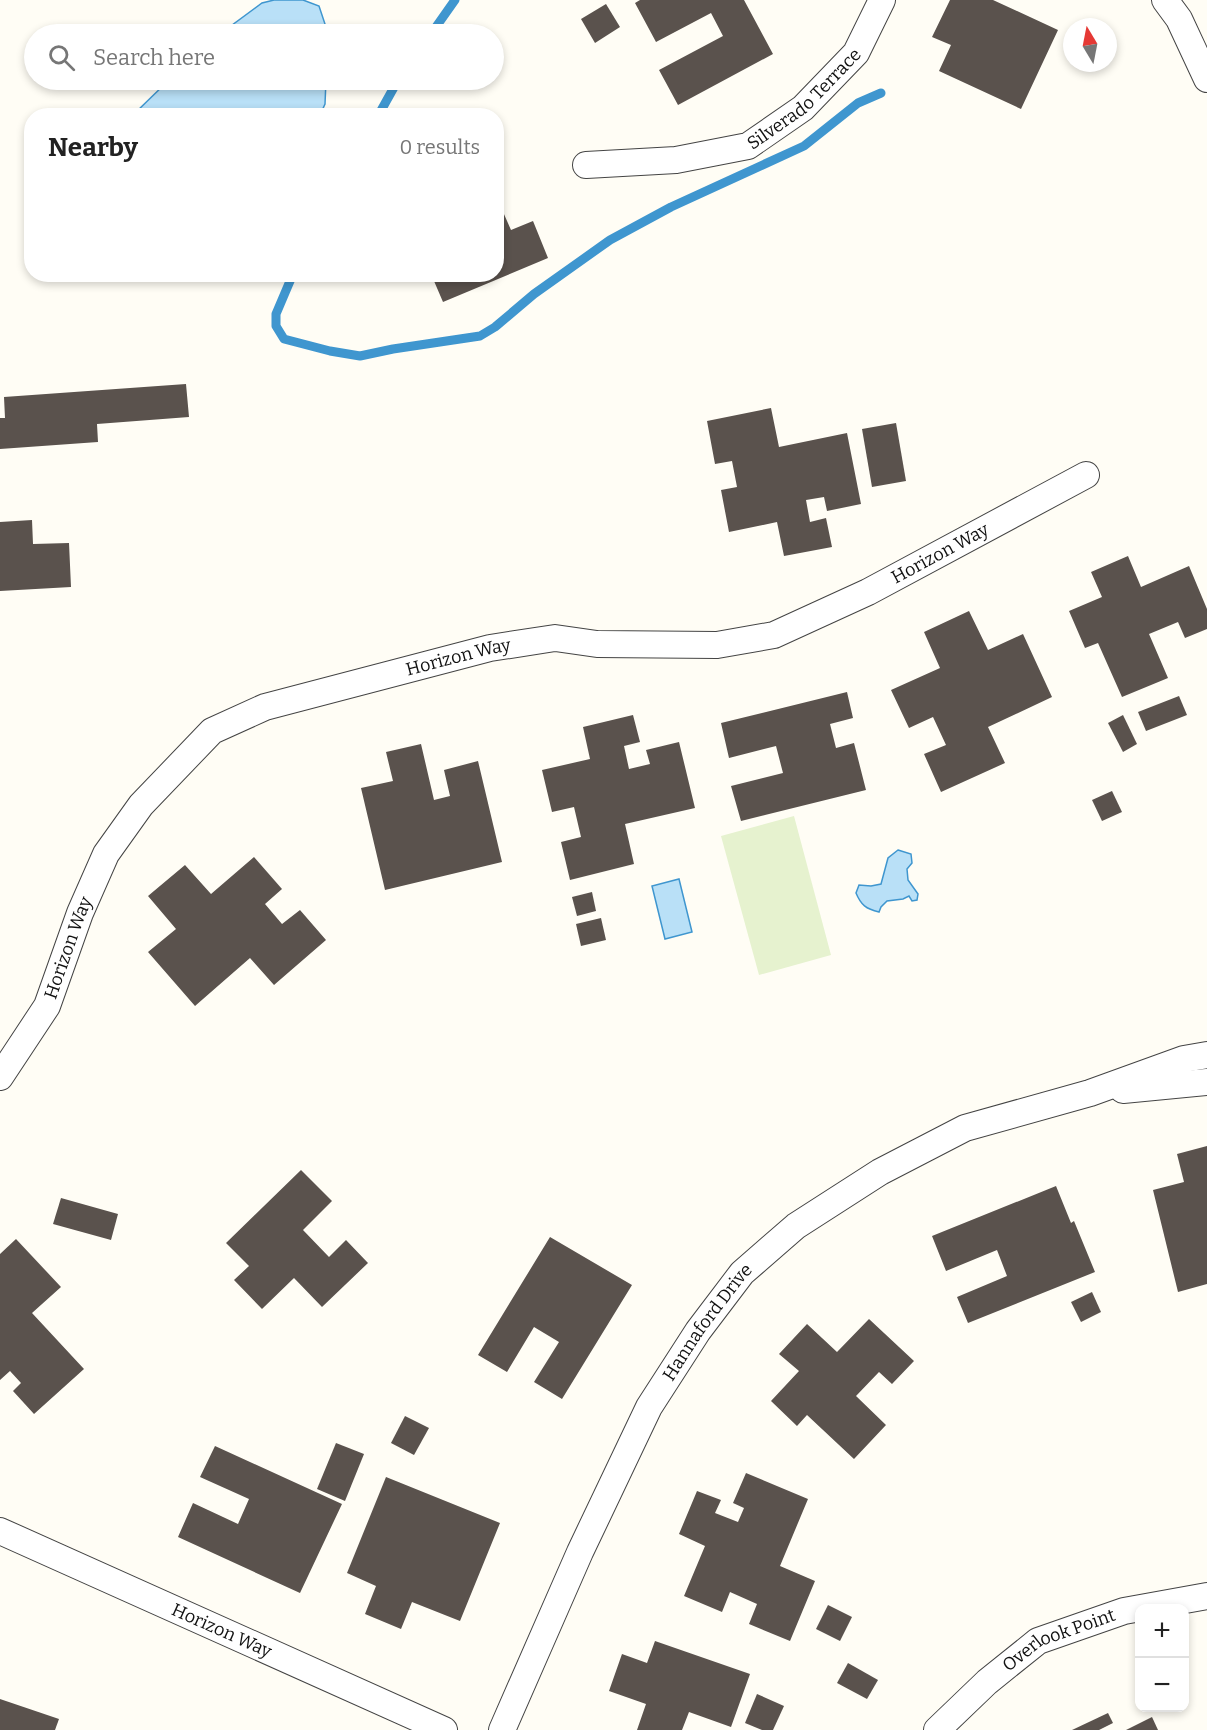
<!DOCTYPE html>
<html lang="en">
<head>
<meta charset="utf-8">
<style>
	:root { --surface:#fff; --page:#f6f6f6; --text:#222; --muted:#767676; --line:#e0e0e0 }
	body { margin:0; font-family:Bitter,serif; background:var(--page); color:var(--text) }
	.controls { position:absolute; right:18px; bottom:18px; display:grid; overflow:hidden; border-radius:12px; box-shadow:0 3px 9px #0003 }
	.controls button { width:54px; height:54px; display:grid; place-items:center; padding:0; border:0; border-bottom:2px solid var(--line); background:var(--surface); color:var(--text); font:30px sans-serif }
	.compass { position:absolute; left:1063px; top:18px; width:54px; height:54px; border-radius:50%; background:var(--surface); box-shadow:0 3px 9px #0003; rotate:350deg }
	.list { margin:0; padding:0; list-style:none }
	h2 { display:flex; justify-content:space-between; align-items:center; height:78px; margin:0; padding:0 24px; font-size:26px }
	h2 small { font-size:20px; font-weight:400; color:var(--muted) }
	.icon { flex:none; width:33px; height:33px; fill:none; stroke:currentColor; stroke-width:2; stroke-linecap:round; stroke-linejoin:round }
	.map { position:relative; flex:none; width:1207px; height:1730px; overflow:hidden }
	.search { position:absolute; background:var(--surface); box-shadow:0 3px 9px #0003; left:24px; top:24px; width:480px; height:66px; display:flex; align-items:center; gap:15px; box-sizing:border-box; padding:0 21px; border-radius:33px; color:var(--muted); font-size:22px }
	.panel { position:absolute; background:var(--surface); box-shadow:0 3px 9px #0003; left:24px; top:108px; width:480px; height:174px; border-radius:24px }
	.map>svg:first-child { display:block }
	.pitch { fill:#e6f2cf }
	.water { fill:#b9e0f7; stroke:#3f96cf; stroke-width:1.5 }
	.lines { fill:none; stroke-linecap:round; stroke-linejoin:round }
	.stream { stroke:#3f96cf; stroke-width:9 }
	.building { fill:#5a524d }
	.street-casing { stroke:#444; stroke-width:28 }
	.street { stroke:#fff; stroke-width:26 }
	.labels { text-anchor:middle; stroke-width:6; stroke-linejoin:round; paint-order:stroke }
	.street-label { font-size:18px; fill:#111; stroke:#fff }
</style>
</head>
<body>
<div class="map">
<svg width="1207" height="1730" viewBox="0 0 1207 1730">
	<rect width="100%" height="100%" fill="#fffdf5"/>
	<path class="pitch" d="M 794,816 L 831,955 L 759,975 L 721,836 Z"/>
	<g class="water">
		<path d="M 274,0 L 303,0 L 319,6 L 326,27 L 326,34 L 220,34 L 262,3 Z"/>
		<path d="M 169,80 L 326,80 L 325,104 L 320,115 L 133,115 Z"/>
		<path d="M 898,850 L 911,854 L 912,863 L 907,869 L 908,880 L 918,894 L 917,900 L 912,901 L 909,896 L 903,899 L 887,901 L 881,907 L 879,912 C 866,909 861,905 856,893 L 859,885 L 871,886 L 881,884 L 888,858 Z"/>
		<path d="M 679,879 L 692,932 L 665,939 L 652,886 Z"/>
	</g>
	<g class="lines">
		<g class="stream">
			<path d="M 431,34 L 455,0"/>
			<path d="M 378,116 L 398,80"/>
			<path d="M 293,274 L 276,314 L 276,326 L 284,339 L 330,351 L 360,356 L 393,349 L 480,336 L 495,327 L 534,294 L 610,240 L 671,207 L 804,146 L 858,103 L 881,93"/>
		</g>
	</g>
	<g class="building">
		<path d="M 640,0 L 744,0 L 773,54 L 678,105 L 659,70 L 723,36 L 711,13 L 656,42 L 635,3 Z"/>
		<path d="M 950,0 L 993,0 L 1058,30 L 1021,109 L 939,71 L 951,45 L 932,37 Z"/>
		<path d="M 606,4 L 620,27 L 595,43 L 581,19 Z"/>
		<path d="M 496,196 L 511,230 L 533,221 L 548,258 L 443,302 L 431,274 L 496,274 Z"/>
		<path d="M 186,384 L 189,417 L 97,424 L 98,442 L 0,449 L 0,418 L 5,418 L 4,397 Z"/>
		<path d="M 771,408 L 779,447 L 847,433 L 861,504 L 827,511 L 824,497 L 806,500 L 810,522 L 826,518 L 832,547 L 784,556 L 777,522 L 729,532 L 721,490 L 737,487 L 732,461 L 715,464 L 707,421 Z"/>
		<path d="M 896,423 L 906,481 L 872,487 L 862,429 Z"/>
		<path d="M 32,520 L 33,544 L 69,543 L 71,587 L 0,591 L 0,522 Z"/>
		<path d="M 1128,556 L 1141,587 L 1189,566 L 1207,609 L 1207,629 L 1185,638 L 1178,622 L 1149,634 L 1168,678 L 1122,697 L 1098,643 L 1085,648 L 1069,611 L 1102,597 L 1091,572 Z"/>
		<path d="M 969,611 L 988,650 L 1023,634 L 1052,697 L 988,727 L 1005,763 L 941,792 L 924,754 L 946,745 L 933,717 L 909,728 L 891,690 L 940,668 L 924,632 Z"/>
		<path d="M 847,692 L 853,718 L 830,724 L 836,748 L 854,743 L 866,790 L 741,821 L 731,786 L 783,773 L 776,746 L 729,758 L 721,723 Z"/>
		<path d="M 1179,696 L 1187,715 L 1146,731 L 1138,712 Z"/>
		<path d="M 633,715 L 640,742 L 624,746 L 629,769 L 650,764 L 646,750 L 679,742 L 695,808 L 625,824 L 634,864 L 570,880 L 561,842 L 581,837 L 574,807 L 552,812 L 542,770 L 590,759 L 583,727 Z"/>
		<path d="M 1123,715 L 1137,744 L 1123,752 L 1108,723 Z"/>
		<path d="M 421,744 L 434,800 L 450,796 L 444,770 L 478,761 L 502,862 L 385,890 L 361,788 L 393,781 L 386,752 Z"/>
		<path d="M 1112,791 L 1122,812 L 1102,821 L 1092,800 Z"/>
		<path d="M 254,857 L 282,889 L 265,904 L 282,924 L 300,910 L 326,940 L 274,985 L 250,958 L 195,1006 L 148,952 L 176,929 L 148,896 L 185,865 L 211,894 Z"/>
		<path d="M 592,892 L 596,911 L 577,916 L 572,897 Z"/>
		<path d="M 601,918 L 606,940 L 581,946 L 576,924 Z"/>
		<path d="M 1207,1146 L 1207,1284 L 1178,1292 L 1153,1190 L 1184,1182 L 1177,1154 Z"/>
		<path d="M 301,1170 L 332,1201 L 303,1230 L 329,1257 L 346,1240 L 368,1263 L 322,1307 L 294,1278 L 262,1309 L 234,1280 L 249,1266 L 226,1243 Z"/>
		<path d="M 1056,1186 L 1071,1223 L 1074,1221 L 1095,1272 L 968,1323 L 957,1297 L 1007,1276 L 997,1250 L 946,1271 L 932,1236 Z"/>
		<path d="M 61,1198 L 118,1214 L 111,1240 L 53,1224 Z"/>
		<path d="M 550,1237 L 632,1285 L 562,1399 L 534,1382 L 559,1342 L 534,1327 L 507,1372 L 478,1355 Z"/>
		<path d="M 16,1239 L 61,1287 L 32,1313 L 84,1369 L 34,1414 L 13,1391 L 21,1383 L 10,1371 L 0,1380 L 0,1254 Z"/>
		<path d="M 1092,1292 L 1101,1312 L 1081,1322 L 1071,1302 Z"/>
		<path d="M 869,1319 L 914,1361 L 892,1384 L 879,1372 L 856,1396 L 886,1425 L 854,1459 L 807,1415 L 797,1426 L 771,1401 L 799,1371 L 779,1354 L 807,1324 L 837,1352 Z"/>
		<path d="M 405,1416 L 429,1428 L 414,1455 L 391,1443 Z"/>
		<path d="M 336,1443 L 364,1454 L 345,1501 L 317,1489 Z"/>
		<path d="M 215,1446 L 342,1504 L 300,1593 L 178,1537 L 193,1503 L 238,1524 L 249,1499 L 200,1477 Z"/>
		<path d="M 746,1473 L 808,1499 L 780,1566 L 815,1581 L 790,1641 L 749,1624 L 757,1604 L 730,1592 L 722,1612 L 684,1596 L 705,1546 L 679,1534 L 697,1491 L 721,1500 L 715,1513 L 738,1522 L 744,1508 L 733,1503 Z"/>
		<path d="M 386,1477 L 500,1523 L 460,1621 L 412,1602 L 401,1629 L 365,1614 L 376,1586 L 347,1573 Z"/>
		<path d="M 828,1605 L 852,1617 L 840,1641 L 816,1629 Z"/>
		<path d="M 655,1641 L 750,1674 L 731,1727 L 689,1712 L 682,1730 L 637,1730 L 646,1704 L 609,1691 L 622,1654 L 647,1663 Z"/>
		<path d="M 848,1663 L 878,1680 L 867,1699 L 837,1683 Z"/>
		<path d="M 757,1694 L 784,1706 L 773,1730 L 762,1730 L 745,1723 Z"/>
		<path d="M 0,1699 L 59,1719 L 55,1730 L 0,1730 Z"/>
		<path d="M 1108,1713 L 1113,1723 L 1099,1730 L 1072,1730 Z"/>
		<path d="M 1152,1717 L 1158,1730 L 1126,1730 Z"/>
	</g>
	<g class="lines">
		<defs>
			<g id="street">
				<path d="M 1165,0 L 1179,19 L 1207,79"/>
				<path id="s1" d="M 586,165 L 676,160 L 748,146 L 803,108 L 856,53 L 882,0"/>
				<path id="s2" d="M 0,1077 L 47,1006 L 80,913 L 106,854 L 141,805 L 212,731 L 265,707 L 490,648 L 555,638 L 597,644 L 717,645 L 774,635 L 868,592 L 1086,475"/>
				<path d="M 1123,1090 L 1207,1082"/>
				<path id="s3" d="M 0,1531 L 444,1730"/>
				<path id="s4" d="M 502,1730 L 580,1552 L 649,1407 L 698,1331 L 742,1273 L 796,1226 L 880,1172 L 965,1128 L 1090,1093 L 1184,1059 L 1207,1055"/>
				<path id="s5" d="M 937,1730 L 987,1682 L 1038,1641 L 1124,1611 L 1207,1596"/>
			</g>
		</defs>
		<use href="#street" class="street-casing"/>
		<use href="#street" class="street"/>
	</g>
	<g class="labels">
		<g class="street-label">
			<text dy="6" stroke="none"><textPath href="#s1" startOffset="237">Silverado Terrace</textPath></text>
			<text dy="6" stroke="none"><textPath href="#s2" startOffset="1173">Horizon Way</textPath></text>
			<text dy="6" stroke="none"><textPath href="#s2" startOffset="669">Horizon Way</textPath></text>
			<text dy="6" stroke="none"><textPath href="#s2" startOffset="147">Horizon Way</textPath></text>
			<text dy="6" stroke="none"><textPath href="#s4" startOffset="458">Hannaford Drive</textPath></text>
			<text dy="6" stroke="none"><textPath href="#s3" startOffset="243">Horizon Way</textPath></text>
			<text dy="6" stroke="none"><textPath href="#s5" startOffset="154">Overlook Point</textPath></text>
		</g>
	</g>
</svg>
<div class="controls">
<button>+</button>
<button>−</button>
</div>
<svg class="compass" viewBox="-18 -18 36 36"><path d="M0-13l5 13h-10z" fill="#e53935"/><path d="M0 13l5-13h-10z" fill="#767676"/></svg>
<div class="search"><svg class="icon" aria-label="search" viewBox="0 0 24 24"><circle cx="10" cy="10" r="6"/><path d="M15 15l6 6"/></svg>Search here</div>
<section class="panel">
<h2>Nearby<small>0 results</small></h2>
<ul class="list">
</ul>
</section>
</div>
</body>
</html>
